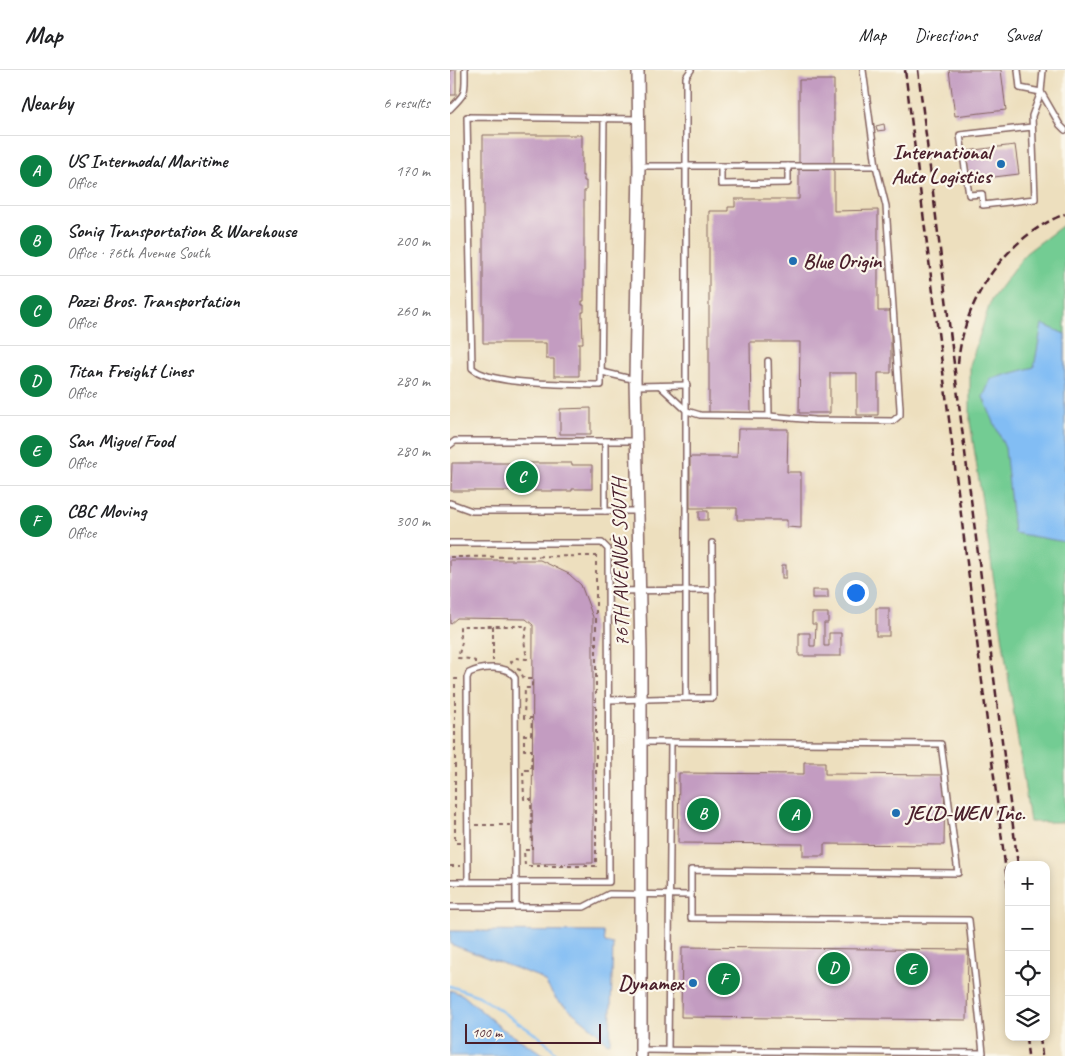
<!DOCTYPE html>
<html lang="en">
<head>
<meta charset="utf-8">
<style>
	:root { --surface:#fff; --page:#f6f6f6; --text:#202124; --muted:#757577; --line:#e0e0e0; --accent:#0b8043 }
	body { margin:0; font-family:Caveat,sans-serif; background:var(--page); color:var(--text) }
	.controls { position:absolute; right:15px; bottom:15px; display:grid; overflow:hidden; border-radius:10px; box-shadow:0 2px 8px #0003 }
	.controls button { width:45px; height:45px; display:grid; place-items:center; padding:0; border:0; border-bottom:1px solid var(--line); background:var(--surface); color:var(--text); font:25px sans-serif }
	.scale { position:absolute; left:15px; bottom:12px; width:136px; box-sizing:border-box; padding-left:5px; border:2px solid #4a1f2b; border-top:0; font-size:14px; line-height:18px; white-space:nowrap; color:#4a1f2b; -webkit-text-stroke:4px #fbf7ec; paint-order:stroke }
	.you { position:absolute; left:405px; top:522px; width:18px; height:18px; margin:-12px; border:4px solid #fff; border-radius:50%; background:#1a73e8; box-shadow:0 0 0 8px #1a73e833 }
	.badge { display:grid; place-items:center; width:32px; height:32px; border-radius:50%; background:var(--accent); color:#fff; font-size:16px; font-weight:700 }
	.pin { position:absolute; translate:-50% -50%; border:2px solid #fff; box-shadow:0 1px 5px #0006 }
	.list { margin:0; padding:0; list-style:none }
	h2 { display:flex; justify-content:space-between; align-items:center; height:65px; margin:0; padding:0 20px; font-size:21px }
	h2 small { font-size:16px; font-weight:400; color:var(--muted) }
	.list li { display:grid; grid-template-columns:32px 1fr auto; gap:15px; align-items:center; box-sizing:border-box; height:70px; padding:0 20px; border-top:1px solid var(--line) }
	.list b { display:block; font-size:19px; white-space:nowrap }
	.list p { margin:0; font-size:16px; white-space:nowrap; color:var(--muted) }
	.list em { font-size:16px; font-style:normal; color:var(--muted) }
	.icon { flex:none; width:28px; height:28px; fill:none; stroke:currentColor; stroke-width:2; stroke-linecap:round; stroke-linejoin:round }
	.map { position:relative; flex:none; width:615px; height:986px; overflow:hidden }
	header { display:flex; align-items:center; gap:30px; box-sizing:border-box; height:70px; padding:0 25px; background:var(--surface); border-bottom:1px solid var(--line) }
	header strong { font-size:24px }
	nav { display:flex; gap:28px; margin-inline-start:auto; font-size:18px }
	main { display:flex }
	aside { flex:1; background:var(--surface) }
	.map>svg:first-child { display:block }
	.green { fill:#73cc93; stroke:#5e765f }
	.water { fill:#82bdf4; stroke:#666e90 }
	.lines { fill:none; stroke-linecap:round; stroke-linejoin:round }
	.stream { stroke:#82bdf4; stroke-width:2.5 }
	.building { fill:#c39cc1 }
	.service-casing { stroke:#83625e; stroke-width:8 }
	.tertiary-casing { stroke:#83625e; stroke-width:14 }
	.path { stroke:#83625e; stroke-width:2; stroke-dasharray:4 4; stroke-linecap:butt }
	.service { stroke:#fff; stroke-width:5 }
	.tertiary { stroke:#fff; stroke-width:11 }
	.rail { stroke:#4a1f2b; stroke-width:2.5; stroke-dasharray:8 4; stroke-linecap:butt }
	.poi-dot { fill:#1f6fb2; stroke:#fbf7ec; stroke-width:2 }
	.labels { text-anchor:middle; stroke-width:4.5; stroke-linejoin:round; paint-order:stroke }
	.poi-label { font-size:21px; font-weight:bold; fill:#4a1f2b; stroke:#fbf7ec; text-anchor:end }
	.street-label { font-size:21px; fill:#4a1f2b; stroke:#fbf7ec }
</style>
</head>
<body>
<header>
<strong>Map</strong>
<nav><a>Map</a><a>Directions</a><a>Saved</a></nav>
</header>
<main>
<aside>
<h2>Nearby<small>6 results</small></h2>
<ul class="list">
<li><span class="badge">A</span><div><b>US Intermodal Maritime</b><p>Office</p></div><em>170 m</em></li>
<li><span class="badge">B</span><div><b>Soniq Transportation &amp; Warehouse</b><p>Office · 76th Avenue South</p></div><em>200 m</em></li>
<li><span class="badge">C</span><div><b>Pozzi Bros. Transportation</b><p>Office</p></div><em>260 m</em></li>
<li><span class="badge">D</span><div><b>Titan Freight Lines</b><p>Office</p></div><em>280 m</em></li>
<li><span class="badge">E</span><div><b>San Miguel Food</b><p>Office</p></div><em>280 m</em></li>
<li><span class="badge">F</span><div><b>CBC Moving</b><p>Office</p></div><em>300 m</em></li>
</ul>
</aside>
<div class="map">
<svg width="615" height="986" viewBox="0 0 615 986">
	<rect width="100%" height="100%" fill="#fbf7ec"/>
	<filter id="ink" filterUnits="userSpaceOnUse"><feTurbulence type="fractalNoise" baseFrequency=".02" numOctaves="2"/><feDisplacementMap in="SourceGraphic" scale="10" xChannelSelector="R" yChannelSelector="G"/><feConvolveMatrix kernelMatrix="1 2 1 2 8 2 1 2 1" color-interpolation-filters="sRGB"/></filter>
	<filter id="wash" filterUnits="userSpaceOnUse"><feTurbulence type="fractalNoise" baseFrequency=".0096" numOctaves="4" result="noise"/><feDisplacementMap in="SourceGraphic" scale="20" xChannelSelector="R" yChannelSelector="G"/><feGaussianBlur stdDeviation="1.12" result="paint"/><feColorMatrix in="noise" values="0 0 0 0 0 0 0 0 0 0 0 0 0 0 0 0 0 1.4 0 .05"/><feComposite in="paint" operator="in"/></filter>
	<g filter="url(#wash)">
		<rect width="100%" height="100%" fill="#eddfbe"/>
		<path class="green" d="M 612,156 L 615,156 L 615,752 L 580,752 L 520,351 L 520,295 L 541,230 L 576,183 Z"/>
		<g class="water">
			<path d="M 592,254 L 615,264 L 615,472 L 564,463 L 555,378 L 533,327 L 541,309 L 584,297 Z"/>
			<path d="M 0,861 L 153,862 L 155,872 L 163,874 L 160,973 L 156,972 L 146,961 L 106,929 L 95,912 L 89,907 L 0,874 Z"/>
			<path d="M 0,920 L 13,925 L 51,958 L 96,986 L 0,986 Z"/>
		</g>
		<g class="lines">
			<path class="stream" d="M 0,916 L 29,926 L 94,970 L 109,986"/>
		</g>
		<g id="blocks">
			<g class="building">
				<rect x="0" y="0" width="6" height="25"/>
				<path d="M 499,0 L 551,0 L 556,40 L 505,46 Z"/>
				<path d="M 349,10 L 384,10 L 384,141 L 428,140 L 428,241 L 441,241 L 441,303 L 428,303 L 428,345 L 407,345 L 407,303 L 380,303 L 380,343 L 349,343 L 350,272 L 300,272 L 301,343 L 259,343 L 259,141 L 278,141 L 278,137 L 285,137 L 285,129 L 349,129 Z"/>
				<path d="M 434,54 L 435,60 L 427,61 L 426,56 Z"/>
				<path d="M 33,65 L 132,65 L 132,106 L 134,106 L 134,111 L 136,111 L 136,121 L 134,121 L 134,231 L 132,231 L 132,235 L 134,235 L 134,242 L 132,242 L 133,273 L 129,273 L 129,306 L 104,306 L 104,289 L 96,289 L 96,273 L 33,273 Z"/>
				<path d="M 565,75 L 569,104 L 519,110 L 516,81 Z"/>
				<path d="M 141,338 L 141,364 L 110,364 L 110,339 Z"/>
				<path d="M 288,359 L 338,359 L 337,402 L 351,402 L 351,458 L 337,457 L 337,450 L 287,450 L 287,438 L 240,438 L 240,387 L 287,387 Z"/>
				<path d="M 2,393 L 122,393 L 122,395 L 142,395 L 142,419 L 122,419 L 122,421 L 1,421 Z"/>
				<rect x="249" y="441" width="9" height="9"/>
				<path d="M 0,490 L 90,490 L 119,504 L 131,515 L 143,547 L 143,793 L 82,794 L 83,555 L 76,549 L 7,548 L 0,554 Z"/>
				<rect x="332" y="495" width="4" height="13"/>
				<rect x="362" y="520" width="16" height="8"/>
				<rect x="426" y="538" width="13" height="28"/>
				<path d="M 362,543 L 378,543 L 378,553 L 374,553 L 374,576 L 379,576 L 379,563 L 391,563 L 391,586 L 349,586 L 349,563 L 360,563 L 360,576 L 365,576 L 366,554 L 362,554 Z"/>
				<path d="M 354,692 L 375,692 L 375,704 L 495,705 L 494,775 L 374,774 L 374,786 L 353,786 L 353,774 L 228,773 L 229,703 L 354,704 Z"/>
				<path d="M 232,877 L 518,880 L 517,950 L 231,947 Z"/>
			</g>
		</g>
	</g>
	<g filter="url(#ink)">
		<use href="#blocks" fill-opacity="0" stroke="#83625e" stroke-width="1"/>
		<g class="lines">
			<defs>
				<g id="service">
					<path d="M 568,0 L 570,18 L 591,22 L 610,55 L 615,60"/>
					<path d="M 0,39 C 17,22 15,24 15,0"/>
					<path d="M 154,48 L 151,315 C 123,314 41,316 22,298 L 17,47 L 189,49"/>
					<path d="M 582,57 L 510,65 L 519,125 L 532,124 L 533,135 L 585,129 L 582,46 L 591,22 L 593,0"/>
					<path d="M 190,96 L 426,96 L 413,0"/>
					<path d="M 271,96 L 271,114 L 338,113 L 338,96"/>
					<path d="M 318,291 L 319,346"/>
					<path d="M 152,302 L 177,308 L 185,309"/>
					<path d="M 186,316 L 237,315"/>
					<path d="M 210,316 L 237,341 L 250,345 L 319,346 L 364,350 L 443,351 L 450,345 L 450,338 L 436,136 L 426,96"/>
					<path d="M 0,375 L 5,371 L 186,371"/>
					<path d="M 0,433 L 22,441 L 187,441"/>
					<path d="M 155,441 L 155,371"/>
					<path d="M 0,473 L 152,473 L 158,479 L 159,812 L 0,812"/>
					<path d="M 159,521 L 263,520"/>
					<path d="M 236,628 L 263,628 L 262,473"/>
					<path d="M 159,630 L 236,628 L 236,7 L 241,0"/>
					<path d="M 18,812 L 17,608 L 19,603 C 31,597 58,594 65,608 L 66,837"/>
					<path d="M 0,837 L 134,837 L 159,824 L 241,825 L 241,800 L 508,803 L 491,674 L 191,672"/>
					<path d="M 191,980 L 533,983 L 519,850 L 241,848 L 241,825"/>
					<path d="M 218,980 L 221,672"/>
				</g>
				<path id="tertiary" d="M 188,0 L 189,96 L 185,309 L 191,582 L 191,986"/>
			</defs>
			<use href="#service" class="service-casing"/>
			<use href="#tertiary" class="tertiary-casing"/>
			<g class="path">
				<path d="M 160,472 L 164,469 L 175,469"/>
				<path d="M 0,487 L 146,486 L 146,796 L 75,796 L 74,780 L 82,780 L 81,729 L 74,729 L 73,700 L 81,700 L 82,680 L 74,680 L 74,665 L 81,665 L 82,648 L 74,648 L 75,618 L 82,618 L 82,609 L 74,609 L 70,600 L 67,599"/>
				<path d="M 43,556 L 43,591"/>
				<path d="M 25,593 L 25,591 L 21,589 L 8,588 L 12,572 L 10,565 L 10,556 L 77,556 L 74,570 L 77,589 L 65,588 L 61,592 L 62,595"/>
				<path d="M 25,755 L 60,755"/>
				<path d="M 10,773 L 5,773 L 5,609 L 11,609"/>
				<path d="M 0,796 L 10,796"/>
			</g>
			<use href="#service" class="service"/>
			<use href="#tertiary" class="tertiary"/>
			<g class="rail">
				<path d="M 455,0 L 559,826"/>
				<path d="M 468,0 L 512,359 L 568,795"/>
				<path d="M 508,294 C 513,231 555,167 615,144"/>
				<path d="M 576,967 L 578,986"/>
				<path d="M 590,967 L 592,986"/>
			</g>
		</g>
	</g>
	<g class="poi-dot">
		<circle cx="551" cy="94" r="5"/>
		<circle cx="343" cy="191" r="5"/>
		<circle cx="446" cy="743" r="5"/>
		<circle cx="243" cy="913" r="5"/>
	</g>
	<g class="labels">
		<g class="poi-label">
			<text x="541" y="89">International<tspan x="541" dy="24">Auto Logistics</tspan></text>
			<text x="353" y="198" text-anchor="start">Blue Origin</text>
			<text x="456" y="750" text-anchor="start">JELD-WEN Inc.</text>
			<text x="233" y="920">Dynamex</text>
		</g>
		<g class="street-label">
			<text transform="translate(170 493) rotate(-91)" y="7">76TH AVENUE SOUTH</text>
		</g>
	</g>
</svg>
<div class="controls">
<button>+</button>
<button>−</button>
<button><svg class="icon" aria-label="locate" viewBox="0 0 24 24"><circle cx="12" cy="12" r="6"/><path d="M12 2v4M12 18v4M2 12h4M18 12h4"/></svg></button>
<button><svg class="icon" aria-label="layers" viewBox="0 0 24 24"><path d="M12 4l9 5-9 5-9-5zM3 14l9 5 9-5"/></svg></button>
</div>
<div class="scale">100 m</div>
<div class="you"></div>
<div class="pin badge" style="left:345px;top:745px">A</div>
<div class="pin badge" style="left:253px;top:744px">B</div>
<div class="pin badge" style="left:72px;top:407px">C</div>
<div class="pin badge" style="left:384px;top:898px">D</div>
<div class="pin badge" style="left:462px;top:899px">E</div>
<div class="pin badge" style="left:274px;top:909px">F</div>
</div>
</main>
</body>
</html>
